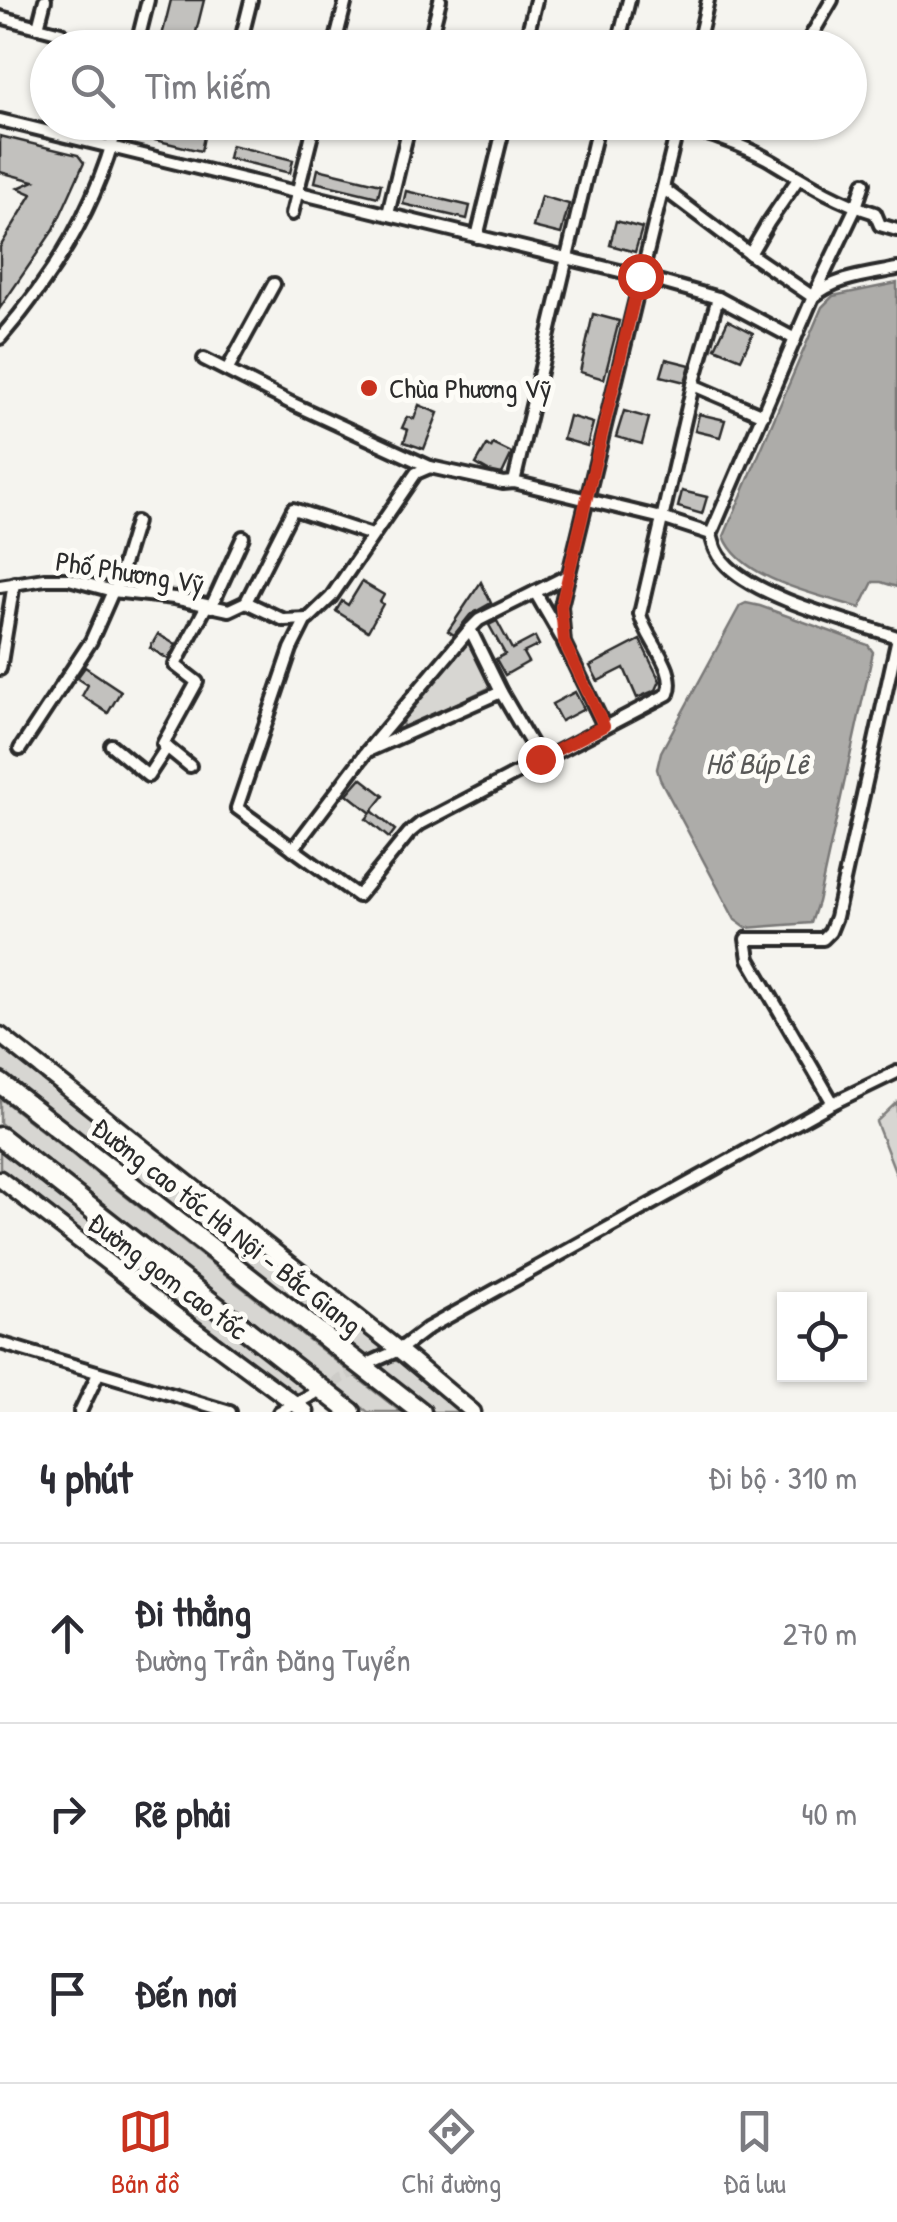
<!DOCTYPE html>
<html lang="vi">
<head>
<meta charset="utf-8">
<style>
	:root { --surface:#fff; --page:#f7f7f7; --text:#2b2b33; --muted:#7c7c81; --line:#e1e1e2; --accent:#c8321e }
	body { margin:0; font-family:"Patrick Hand",sans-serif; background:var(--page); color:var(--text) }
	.controls { position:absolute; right:30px; bottom:30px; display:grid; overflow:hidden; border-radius:0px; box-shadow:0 2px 8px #0004 }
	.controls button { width:90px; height:90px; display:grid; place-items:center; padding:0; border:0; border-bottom:2px solid var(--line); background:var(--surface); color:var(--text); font:50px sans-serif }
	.stop { position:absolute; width:30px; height:30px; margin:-22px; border:8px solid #c8321e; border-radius:50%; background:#fff }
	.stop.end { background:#c8321e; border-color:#fff; box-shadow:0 2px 10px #0008 }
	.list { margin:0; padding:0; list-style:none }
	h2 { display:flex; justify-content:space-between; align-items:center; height:130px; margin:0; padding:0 40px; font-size:42px }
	h2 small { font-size:32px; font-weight:400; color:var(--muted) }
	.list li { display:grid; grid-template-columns:65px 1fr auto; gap:30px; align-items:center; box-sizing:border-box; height:180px; padding:0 40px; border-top:2px solid var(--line) }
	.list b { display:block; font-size:38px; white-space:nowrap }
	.list p { margin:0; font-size:32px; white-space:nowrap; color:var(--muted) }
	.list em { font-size:32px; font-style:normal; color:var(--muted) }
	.icon { flex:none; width:55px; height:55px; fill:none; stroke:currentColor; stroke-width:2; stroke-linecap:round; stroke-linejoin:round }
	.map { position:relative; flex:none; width:897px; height:1412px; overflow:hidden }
	.search { position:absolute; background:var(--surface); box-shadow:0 2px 8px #0004; left:30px; right:30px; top:30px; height:110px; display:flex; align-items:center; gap:25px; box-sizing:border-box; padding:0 35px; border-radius:55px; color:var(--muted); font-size:38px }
	.sheet { height:670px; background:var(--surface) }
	nav { display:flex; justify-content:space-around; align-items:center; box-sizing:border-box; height:140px; border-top:2px solid var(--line); background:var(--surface); font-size:28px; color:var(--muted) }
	nav a { display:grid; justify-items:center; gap:5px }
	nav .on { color:var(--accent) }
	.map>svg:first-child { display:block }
	.green { fill:#d7d6d2; stroke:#81807e; stroke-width:2.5 }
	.water { fill:#adaca9; stroke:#797877; stroke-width:2.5 }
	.building { fill:#c2c1be; stroke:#2b2b2b; stroke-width:2.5 }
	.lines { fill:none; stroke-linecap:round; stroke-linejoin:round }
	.minor-tunnel { stroke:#cdccc8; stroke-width:10; stroke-dasharray:10 5; stroke-linecap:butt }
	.minor-casing { stroke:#2b2b2b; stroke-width:18 }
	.secondary-casing { stroke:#2b2b2b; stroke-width:21 }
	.motorway-casing { stroke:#2b2b2b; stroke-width:25 }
	.minor { stroke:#fdfcf7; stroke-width:10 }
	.secondary { stroke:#fdfcf7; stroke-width:14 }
	.motorway { stroke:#fdfcf7; stroke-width:18 }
	.route { stroke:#c8321e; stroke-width:12 }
	.poi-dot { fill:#c8321e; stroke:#fdfcf7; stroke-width:4 }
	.labels { text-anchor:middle; stroke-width:10; stroke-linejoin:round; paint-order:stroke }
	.poi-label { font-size:28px; fill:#2b2b2b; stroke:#fdfcf7; text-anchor:start }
	.street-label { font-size:28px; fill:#2b2b2b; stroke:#fdfcf7 }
	.water-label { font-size:30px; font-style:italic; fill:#585857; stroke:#fdfcf7 }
</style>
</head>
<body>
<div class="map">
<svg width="897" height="1412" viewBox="0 0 897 1412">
	<rect width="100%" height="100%" fill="#f5f4ef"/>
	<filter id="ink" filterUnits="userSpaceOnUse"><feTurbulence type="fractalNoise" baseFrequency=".01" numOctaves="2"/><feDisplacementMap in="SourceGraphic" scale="20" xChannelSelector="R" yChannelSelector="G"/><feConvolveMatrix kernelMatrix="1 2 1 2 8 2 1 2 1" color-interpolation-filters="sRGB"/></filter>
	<g filter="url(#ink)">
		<g class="green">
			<path d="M 464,643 L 470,643 L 473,647 L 492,685 L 491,687 L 405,728 L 402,724 L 403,718 Z"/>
			<path d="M 0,1045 L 218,1217 L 376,1338 L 381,1346 L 379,1353 L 369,1358 L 365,1357 L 0,1070 Z"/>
			<path d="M 0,1098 L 401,1412 L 368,1412 L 0,1123 Z"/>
			<path d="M 897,1102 L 897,1176 L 876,1122 Z"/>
			<path d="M 0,1150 L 312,1389 L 303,1395 L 293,1393 L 0,1168 Z"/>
			<path d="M 389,1360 L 404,1362 L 463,1412 L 434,1412 L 377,1367 Z"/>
		</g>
		<g class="water">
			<path d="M 897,283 L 897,587 L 881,582 L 873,582 L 860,608 C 820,595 740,580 724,536 L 822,307 L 833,296 Z"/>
			<path d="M 746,603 L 760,606 L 868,645 L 873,652 L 818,902 L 811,923 L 746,928 L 735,920 L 660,779 L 657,769 L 661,752 L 735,615 L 740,606 Z"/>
		</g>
		<g class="building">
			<path d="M 171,0 L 204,0 L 192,48 L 159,48 Z"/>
			<path d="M 546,35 L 583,44 L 583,48 L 543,48 Z"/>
			<path d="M 141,122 L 174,122 L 172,130 L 204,137 L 201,151 L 138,136 Z"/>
			<path d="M 517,122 L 590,122 L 586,135 L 553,127 L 551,135 L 516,126 Z"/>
			<path d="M 0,136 L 78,155 L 84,163 L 54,229 L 0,308 L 0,247 L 32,194 L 18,188 L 34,181 L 0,172 Z"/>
			<path d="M 231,145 L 293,160 L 290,173 L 228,158 Z"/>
			<path d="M 318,169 L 381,184 L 378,197 L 315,182 Z"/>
			<path d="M 406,191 L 470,206 L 467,219 L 403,204 Z"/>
			<path d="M 541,196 L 569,204 L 561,234 L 533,227 Z"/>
			<path d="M 616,221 L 642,228 L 635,252 L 610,245 Z"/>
			<path d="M 593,314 L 619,321 L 604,379 L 580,372 Z"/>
			<path d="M 728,320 L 753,333 L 741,359 L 715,348 Z"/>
			<path d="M 666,359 L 690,365 L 685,382 L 661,376 Z"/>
			<path d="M 419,405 L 438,413 L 424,449 L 404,442 L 408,430 L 402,428 L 407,417 L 414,419 Z"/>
			<path d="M 624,411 L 649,418 L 642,444 L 616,437 Z"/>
			<path d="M 699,414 L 725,420 L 720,437 L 695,431 Z"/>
			<path d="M 569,416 L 593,423 L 587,446 L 563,439 Z"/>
			<path d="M 493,444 L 512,453 L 502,474 L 488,471 L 476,464 L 487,445 L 491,448 Z"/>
			<path d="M 682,491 L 707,497 L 702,514 L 678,507 Z"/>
			<path d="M 362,582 L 384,595 L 380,602 L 383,604 L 368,631 L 336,611 L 342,601 L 348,605 Z"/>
			<path d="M 481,582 L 491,603 L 470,615 L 454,635 L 448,631 Z"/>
			<path d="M 497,621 L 512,649 L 535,637 L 539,645 L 523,653 L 528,662 L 505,675 L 496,659 L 505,654 L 489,625 Z"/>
			<path d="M 158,634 L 176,645 L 168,659 L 150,648 Z"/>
			<path d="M 640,640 L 660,681 L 656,690 L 637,698 L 624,668 L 598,681 L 590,666 Z"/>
			<path d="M 85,667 L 121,691 L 108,713 L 82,696 L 88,685 L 77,678 Z"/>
			<path d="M 575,692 L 584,709 L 561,721 L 552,704 Z"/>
			<path d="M 361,778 L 384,796 L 372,811 L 395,830 L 389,838 L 366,819 L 371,813 L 347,794 Z"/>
		</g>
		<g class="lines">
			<path class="minor-tunnel" d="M 321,1390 L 363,1367"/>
			<defs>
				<g id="minor">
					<path d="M 0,17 L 61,33"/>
					<path d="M 38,27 L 45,0"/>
					<path d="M 136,48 L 148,0"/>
					<path d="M 239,48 L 251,0"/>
					<path d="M 334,48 L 346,0"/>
					<path d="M 428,48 L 440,0"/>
					<path d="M 524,48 L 536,0"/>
					<path d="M 617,48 L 629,0"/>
					<path d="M 697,48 L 708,0"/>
					<path d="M 804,48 L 832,0"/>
					<path d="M 0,120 L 640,276 L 718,298 L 795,339"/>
					<path d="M 678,125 C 708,134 741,144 768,159 C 803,180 835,201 875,213 L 880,225 L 897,230"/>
					<path d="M 664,189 L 750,254 L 813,297 L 856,207 L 864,183"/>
					<path d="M 292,214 L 315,122"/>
					<path d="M 388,214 L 410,122"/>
					<path d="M 477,237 L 505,122"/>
					<path d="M 750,254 L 768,223 L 798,179"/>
					<path d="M 897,269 C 868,275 836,277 813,297 L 711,534 C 714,545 716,554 724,562 C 753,597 852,622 897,637"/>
					<path d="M 0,338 C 55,275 98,204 118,122"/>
					<path d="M 204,359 L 291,403 L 430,467"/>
					<path d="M 227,370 L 274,284"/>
					<path d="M 693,385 L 763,415"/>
					<path d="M 514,482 L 599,122"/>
					<path d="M 0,586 L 45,579 L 69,579 L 113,591 L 174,598 L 229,610 L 246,602 L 284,620 L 308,619 L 331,597 L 416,473 L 430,467 L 503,483 L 514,482 L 662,518 L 711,534"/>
					<path d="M 115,591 L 136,522"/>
					<path d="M 535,592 L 561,637"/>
					<path d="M 246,602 L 293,509 L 372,535"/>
					<path d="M 211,607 L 243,537"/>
					<path d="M 306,619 L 291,649 L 237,808 L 358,896 L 409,833 L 420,824 L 668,694 C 678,669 646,640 640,614 L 693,385 L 718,298"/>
					<path d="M 470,629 L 501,692 L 540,759"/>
					<path d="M 0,669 L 14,583"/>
					<path d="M 604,726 L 564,643 L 561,606 L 679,122"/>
					<path d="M 111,745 L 148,776 L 167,747"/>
					<path d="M 20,749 L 91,641 L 113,591"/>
					<path d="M 370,750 L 501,692"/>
					<path d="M 190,766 L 163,744 L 197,682 L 175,665 L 206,607"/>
					<path d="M 293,849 L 368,750 L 470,629 L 479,620 L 569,575"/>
					<path d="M 833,1103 L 749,959 L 746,939 L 823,939 L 830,932 L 836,917 L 897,642"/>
					<path d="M 0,1343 L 230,1412"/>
					<path d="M 372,1362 L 399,1350 L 428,1328 L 833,1103 L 897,1072"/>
					<path d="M 80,1412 L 98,1374"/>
					<path d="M 279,1412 L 314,1394"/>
				</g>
				<g id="secondary">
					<path d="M 0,1035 L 399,1350 L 473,1412"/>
					<path d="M 0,1179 L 179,1318 L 306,1412"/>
				</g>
				<g id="motorway">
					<path d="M 0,1083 L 421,1412"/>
					<path d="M 0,1137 L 351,1412"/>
				</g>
			</defs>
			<use href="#minor" class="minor-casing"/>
			<use href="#secondary" class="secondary-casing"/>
			<use href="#motorway" class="motorway-casing"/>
			<use href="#minor" class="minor"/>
			<use href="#secondary" class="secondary"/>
			<use href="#motorway" class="motorway"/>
		</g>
	</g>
	<g class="lines" filter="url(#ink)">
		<path class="route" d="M 540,759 L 604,726 L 564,642 L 561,606 L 640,276"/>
	</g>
	<circle class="poi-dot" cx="369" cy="388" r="10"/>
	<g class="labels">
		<g class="poi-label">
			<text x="389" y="398">Chùa Phương Vỹ</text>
		</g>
		<g class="street-label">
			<text transform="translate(130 572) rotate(9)" y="10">Phố Phương Vỹ</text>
			<text transform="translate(227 1226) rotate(38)" y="10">Đường cao tốc Hà Nội - Bắc Giang</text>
			<text transform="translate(168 1276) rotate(37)" y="10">Đường gom cao tốc</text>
		</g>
		<g class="water-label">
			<text x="757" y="774">Hồ Búp Lê</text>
		</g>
	</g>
</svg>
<div class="controls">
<button><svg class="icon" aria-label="locate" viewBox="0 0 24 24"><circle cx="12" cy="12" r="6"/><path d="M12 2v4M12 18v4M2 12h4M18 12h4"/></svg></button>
</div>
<div class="stop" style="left:640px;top:276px"></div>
<div class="stop end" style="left:540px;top:759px"></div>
<div class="search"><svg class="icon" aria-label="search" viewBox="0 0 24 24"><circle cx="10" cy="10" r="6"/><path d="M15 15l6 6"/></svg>Tìm kiếm</div>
</div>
<section class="sheet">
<h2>4 phút<small>Đi bộ · 310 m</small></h2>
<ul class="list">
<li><svg class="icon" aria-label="ahead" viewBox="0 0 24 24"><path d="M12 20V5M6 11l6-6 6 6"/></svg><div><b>Đi thẳng</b><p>Đường Trần Đăng Tuyển</p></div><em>270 m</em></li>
<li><svg class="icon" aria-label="right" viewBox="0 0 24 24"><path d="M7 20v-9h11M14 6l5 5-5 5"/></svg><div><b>Rẽ phải</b></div><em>40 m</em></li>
<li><svg class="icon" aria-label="arrive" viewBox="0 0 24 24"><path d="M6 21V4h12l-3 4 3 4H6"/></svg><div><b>Đến nơi</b></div></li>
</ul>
</section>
<nav>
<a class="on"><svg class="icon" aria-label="map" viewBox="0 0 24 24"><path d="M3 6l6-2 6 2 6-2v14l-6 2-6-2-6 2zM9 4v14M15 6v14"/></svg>Bản đồ</a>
<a><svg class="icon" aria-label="directions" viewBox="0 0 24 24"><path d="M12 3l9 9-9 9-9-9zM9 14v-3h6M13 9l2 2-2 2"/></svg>Chỉ đường</a>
<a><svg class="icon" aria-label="saved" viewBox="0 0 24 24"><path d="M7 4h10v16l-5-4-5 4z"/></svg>Đã lưu</a>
</nav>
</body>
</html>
